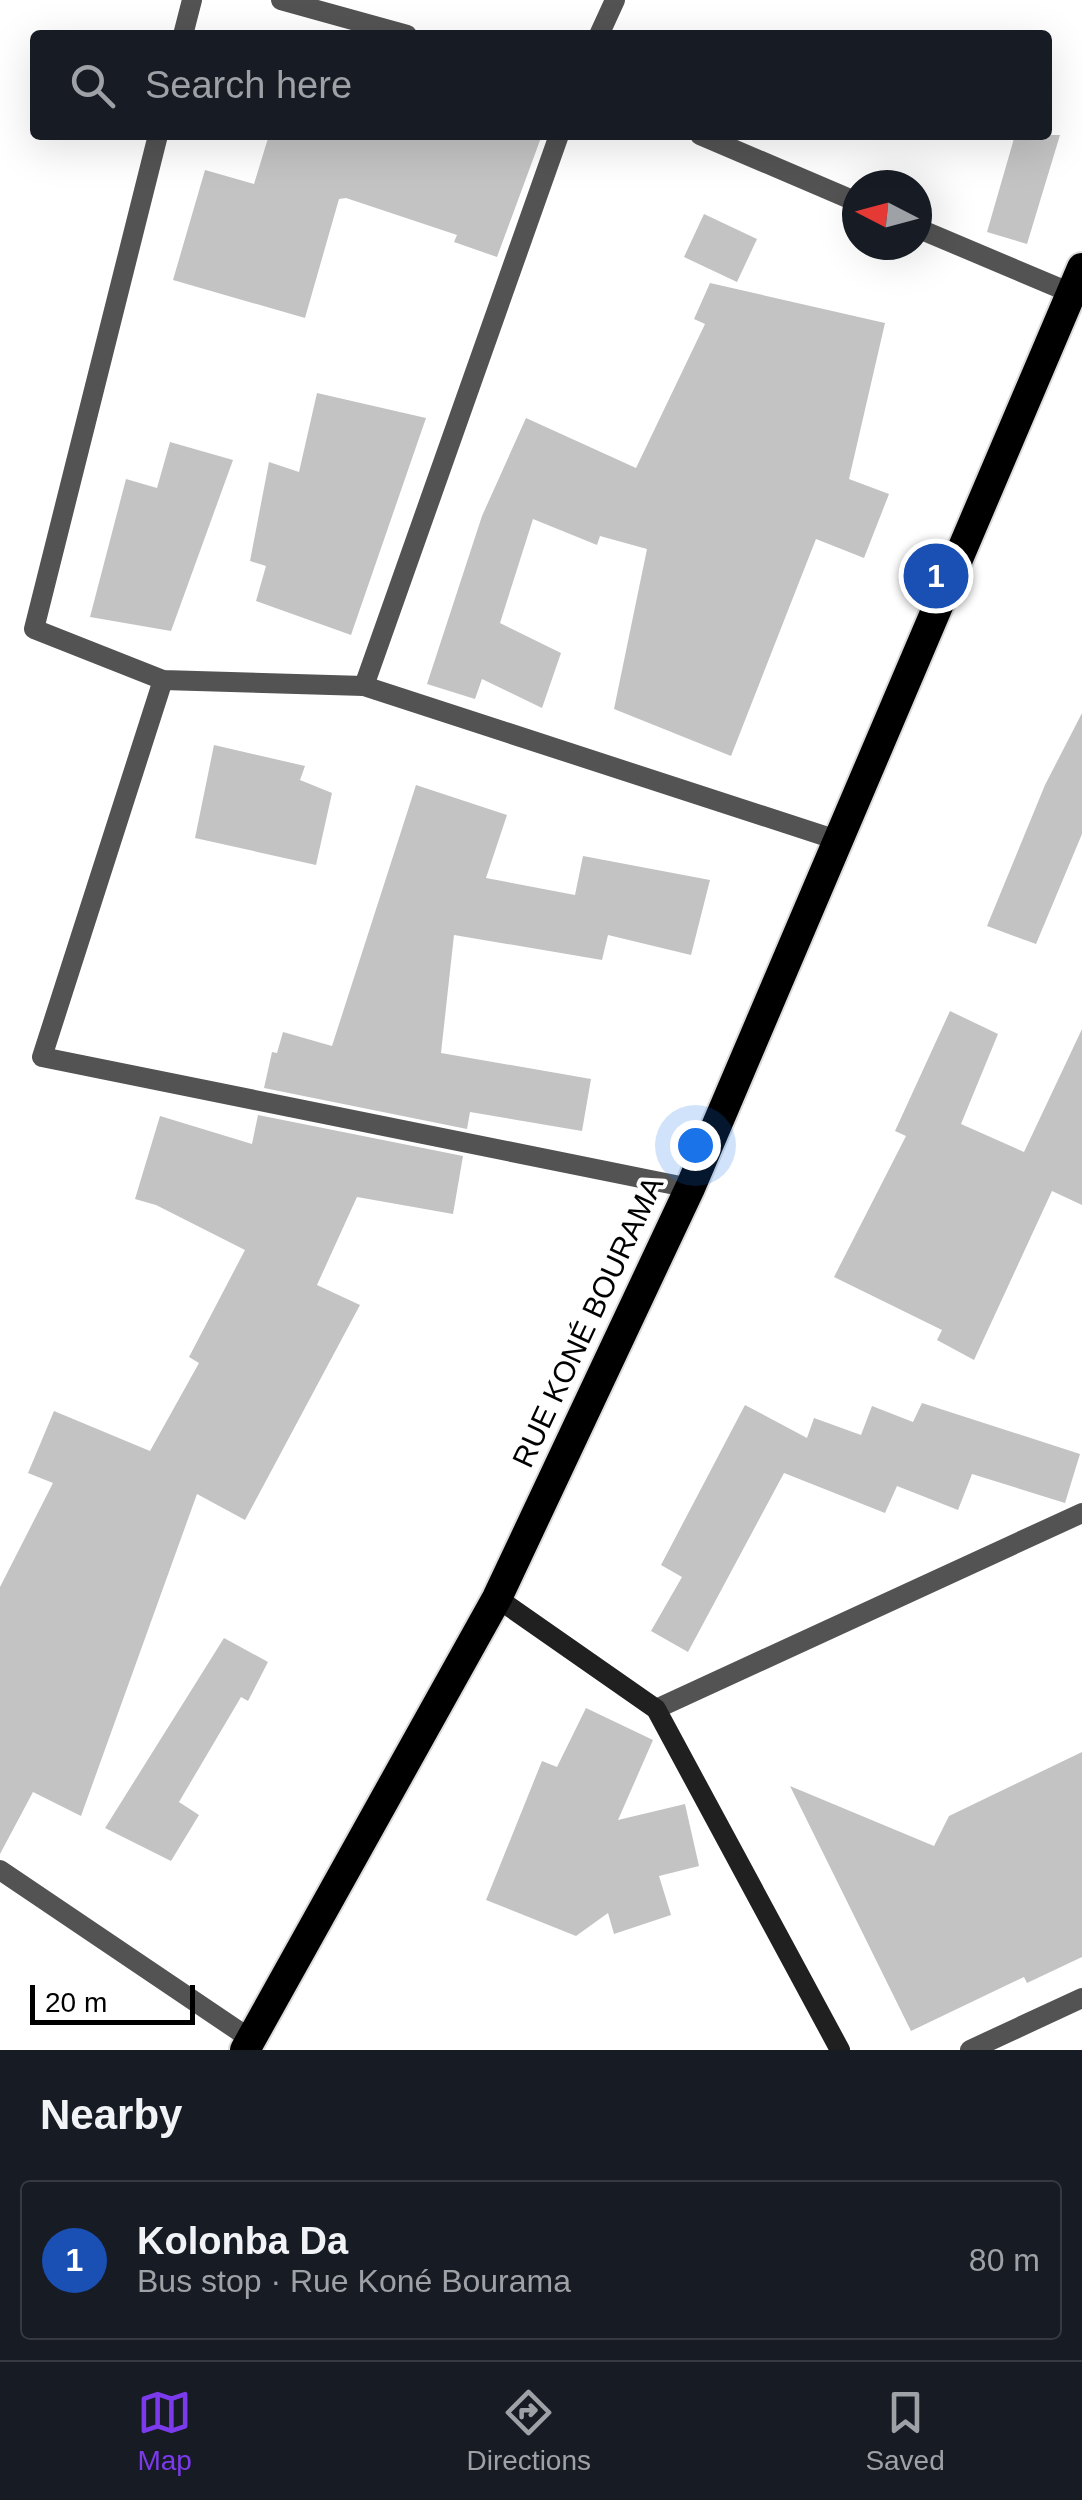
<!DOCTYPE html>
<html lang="en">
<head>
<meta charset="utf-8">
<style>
	:root { --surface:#171b24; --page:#242831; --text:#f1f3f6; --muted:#9ea1a6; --line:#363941; --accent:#7c3aed }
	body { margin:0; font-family:Helvetica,sans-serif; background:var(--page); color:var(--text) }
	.compass { position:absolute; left:842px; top:170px; width:90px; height:90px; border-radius:50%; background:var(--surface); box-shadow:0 10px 40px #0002; rotate:276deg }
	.scale { position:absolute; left:30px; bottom:25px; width:165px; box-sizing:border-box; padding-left:10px; border:5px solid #000; border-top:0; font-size:28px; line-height:35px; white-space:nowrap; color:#000; -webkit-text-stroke:8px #fff; paint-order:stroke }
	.you { position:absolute; left:695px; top:1145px; width:35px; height:35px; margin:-25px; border:8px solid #fff; border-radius:50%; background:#1a73e8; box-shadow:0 0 0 15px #1a73e833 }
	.badge { display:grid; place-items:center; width:65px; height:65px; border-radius:50%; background:var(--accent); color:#fff; font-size:32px; font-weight:700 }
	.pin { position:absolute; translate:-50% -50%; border:5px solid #fff; box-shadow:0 2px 10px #0006 }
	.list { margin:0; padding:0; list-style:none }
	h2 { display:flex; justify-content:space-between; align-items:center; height:130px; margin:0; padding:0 40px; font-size:42px }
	h2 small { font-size:32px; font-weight:400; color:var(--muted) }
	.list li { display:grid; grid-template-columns:65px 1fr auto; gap:30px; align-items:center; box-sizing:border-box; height:160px; margin:0 20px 20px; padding:0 20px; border:2px solid var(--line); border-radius:10px }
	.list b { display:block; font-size:38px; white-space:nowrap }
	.list p { margin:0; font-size:32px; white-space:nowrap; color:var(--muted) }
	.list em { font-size:32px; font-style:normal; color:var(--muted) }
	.icon { flex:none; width:55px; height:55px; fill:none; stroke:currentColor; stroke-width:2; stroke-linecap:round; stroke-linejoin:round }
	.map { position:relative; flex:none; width:1082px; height:2050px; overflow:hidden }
	.search { position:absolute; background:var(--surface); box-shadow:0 10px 40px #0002; left:30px; right:30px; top:30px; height:110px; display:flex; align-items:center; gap:25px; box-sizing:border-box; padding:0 35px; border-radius:10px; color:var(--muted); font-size:38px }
	.sheet { height:310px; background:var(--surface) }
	nav { display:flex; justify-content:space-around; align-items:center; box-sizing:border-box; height:140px; border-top:2px solid var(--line); background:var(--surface); font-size:28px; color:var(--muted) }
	nav a { display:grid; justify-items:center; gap:5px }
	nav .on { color:var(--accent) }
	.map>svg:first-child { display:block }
	.building { fill:#c3c3c3 }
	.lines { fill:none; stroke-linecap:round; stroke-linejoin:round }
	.highway-casing { stroke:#dbdbdb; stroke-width:34 }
	.street { stroke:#535353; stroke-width:20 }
	.secondary { stroke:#202020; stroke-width:20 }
	.highway { stroke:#000; stroke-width:30 }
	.labels { text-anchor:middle; stroke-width:8; stroke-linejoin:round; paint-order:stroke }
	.street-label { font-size:30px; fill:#000; stroke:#fff }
</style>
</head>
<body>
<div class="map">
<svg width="1082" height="2050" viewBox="0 0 1082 2050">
	<rect width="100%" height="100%" fill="#fff"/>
	<g class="building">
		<path d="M 269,135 L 542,135 L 497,257 L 454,242 L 457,235 L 346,198 L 339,199 L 305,318 L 173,280 L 205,170 L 254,184 Z"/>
		<path d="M 1015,135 L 1060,135 L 1027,244 L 987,232 Z"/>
		<path d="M 704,214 L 757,239 L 737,282 L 684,257 Z"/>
		<path d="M 710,283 L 885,323 L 849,479 L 889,494 L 864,558 L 816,539 L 731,756 L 614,709 L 647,549 L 600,536 L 597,545 L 533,519 L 500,623 L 561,653 L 542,708 L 482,679 L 475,699 L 427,684 L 482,516 L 526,418 L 636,468 L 705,324 L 694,319 Z"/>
		<path d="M 317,393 L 426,418 L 351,635 L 256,601 L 266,566 L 250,561 L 269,462 L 299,472 Z"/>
		<path d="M 170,442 L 233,460 L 171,631 L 90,617 L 126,479 L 157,488 Z"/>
		<path d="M 1082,713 L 1082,834 L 1036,944 L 987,926 L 1045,785 Z"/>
		<path d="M 214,745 L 305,766 L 300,780 L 332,793 L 316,865 L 195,838 Z"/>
		<path d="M 416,785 L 507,815 L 486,878 L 575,895 L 583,856 L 710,880 L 691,955 L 608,935 L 602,960 L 454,935 L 441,1053 L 591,1079 L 582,1131 L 470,1112 L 467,1129 L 264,1088 L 272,1052 L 277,1053 L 283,1032 L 332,1046 Z"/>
		<path d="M 950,1011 L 998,1034 L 961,1124 L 1024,1152 L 1082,1029 L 1082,1205 L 1052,1191 L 974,1360 L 937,1340 L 942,1330 L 834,1277 L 906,1136 L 895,1131 Z"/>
		<path d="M 258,1115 L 463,1156 L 453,1214 L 357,1197 L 317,1285 L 360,1305 L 245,1520 L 197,1494 L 81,1816 L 33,1792 L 0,1854 L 0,1587 L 53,1483 L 28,1473 L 54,1411 L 150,1451 L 199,1363 L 189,1357 L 245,1250 L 156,1205 L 135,1199 L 160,1116 L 252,1144 Z"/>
		<path d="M 922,1403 L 1080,1454 L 1065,1503 L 972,1474 L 958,1510 L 897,1486 L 885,1513 L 784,1473 L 688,1652 L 651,1631 L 682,1577 L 661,1565 L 745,1405 L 807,1438 L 814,1418 L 861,1435 L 872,1406 L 913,1422 Z"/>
		<path d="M 224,1638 L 268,1662 L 248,1701 L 241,1697 L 179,1802 L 199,1815 L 171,1861 L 105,1828 Z"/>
		<path d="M 586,1708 L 653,1740 L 618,1820 L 685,1804 L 699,1866 L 659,1876 L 671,1915 L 614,1934 L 608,1913 L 576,1936 L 486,1900 L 542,1761 L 557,1767 Z"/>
		<path d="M 1082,1752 L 1082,1957 L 1027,1983 L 1024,1977 L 911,2031 L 790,1786 L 934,1846 L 949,1816 Z"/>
	</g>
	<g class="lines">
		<defs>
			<path id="highway" d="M 245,2050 L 497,1598 L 690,1188 L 1082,268"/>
		</defs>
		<use href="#highway" class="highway-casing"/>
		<g class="street">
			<path d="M 281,0 L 407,35"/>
			<path d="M 183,35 L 192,0"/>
			<path d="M 599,35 L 615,0"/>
			<path d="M 158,135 L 34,629 L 163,680 L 364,686 L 837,840"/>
			<path d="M 700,135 L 857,202"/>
			<path d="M 917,228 L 1071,293"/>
			<path d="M 163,680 L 42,1057 L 690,1188"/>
			<path d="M 364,686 L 559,135"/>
			<path d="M 656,1709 L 1082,1513"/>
			<path d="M 0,1870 L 252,2040"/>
			<path d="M 970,2050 L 1082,1998"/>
		</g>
		<path class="secondary" d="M 497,1598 L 656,1709 L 840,2050"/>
		<use href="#highway" class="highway"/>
	</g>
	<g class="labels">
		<g class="street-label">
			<text transform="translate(588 1322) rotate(-65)" y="10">RUE KONÉ BOURAMA</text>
		</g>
	</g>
</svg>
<svg class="compass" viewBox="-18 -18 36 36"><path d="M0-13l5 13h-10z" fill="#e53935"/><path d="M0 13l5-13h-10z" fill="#9ea1a6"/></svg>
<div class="scale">20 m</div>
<div class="you"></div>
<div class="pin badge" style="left:936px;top:576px;background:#1a4fb4">1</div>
<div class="search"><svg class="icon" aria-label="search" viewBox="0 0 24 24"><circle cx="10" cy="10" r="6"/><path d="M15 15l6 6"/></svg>Search here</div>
</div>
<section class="sheet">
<h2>Nearby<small></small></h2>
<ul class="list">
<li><span class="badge" style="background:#1a4fb4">1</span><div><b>Kolonba Da</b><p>Bus stop · Rue Koné Bourama</p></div><em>80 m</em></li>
</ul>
</section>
<nav>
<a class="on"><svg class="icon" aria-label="map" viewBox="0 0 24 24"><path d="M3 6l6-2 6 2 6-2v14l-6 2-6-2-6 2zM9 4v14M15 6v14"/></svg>Map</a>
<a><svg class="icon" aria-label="directions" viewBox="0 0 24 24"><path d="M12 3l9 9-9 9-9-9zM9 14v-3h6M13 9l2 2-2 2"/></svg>Directions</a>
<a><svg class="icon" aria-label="saved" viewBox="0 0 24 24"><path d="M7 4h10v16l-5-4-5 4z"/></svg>Saved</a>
</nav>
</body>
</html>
